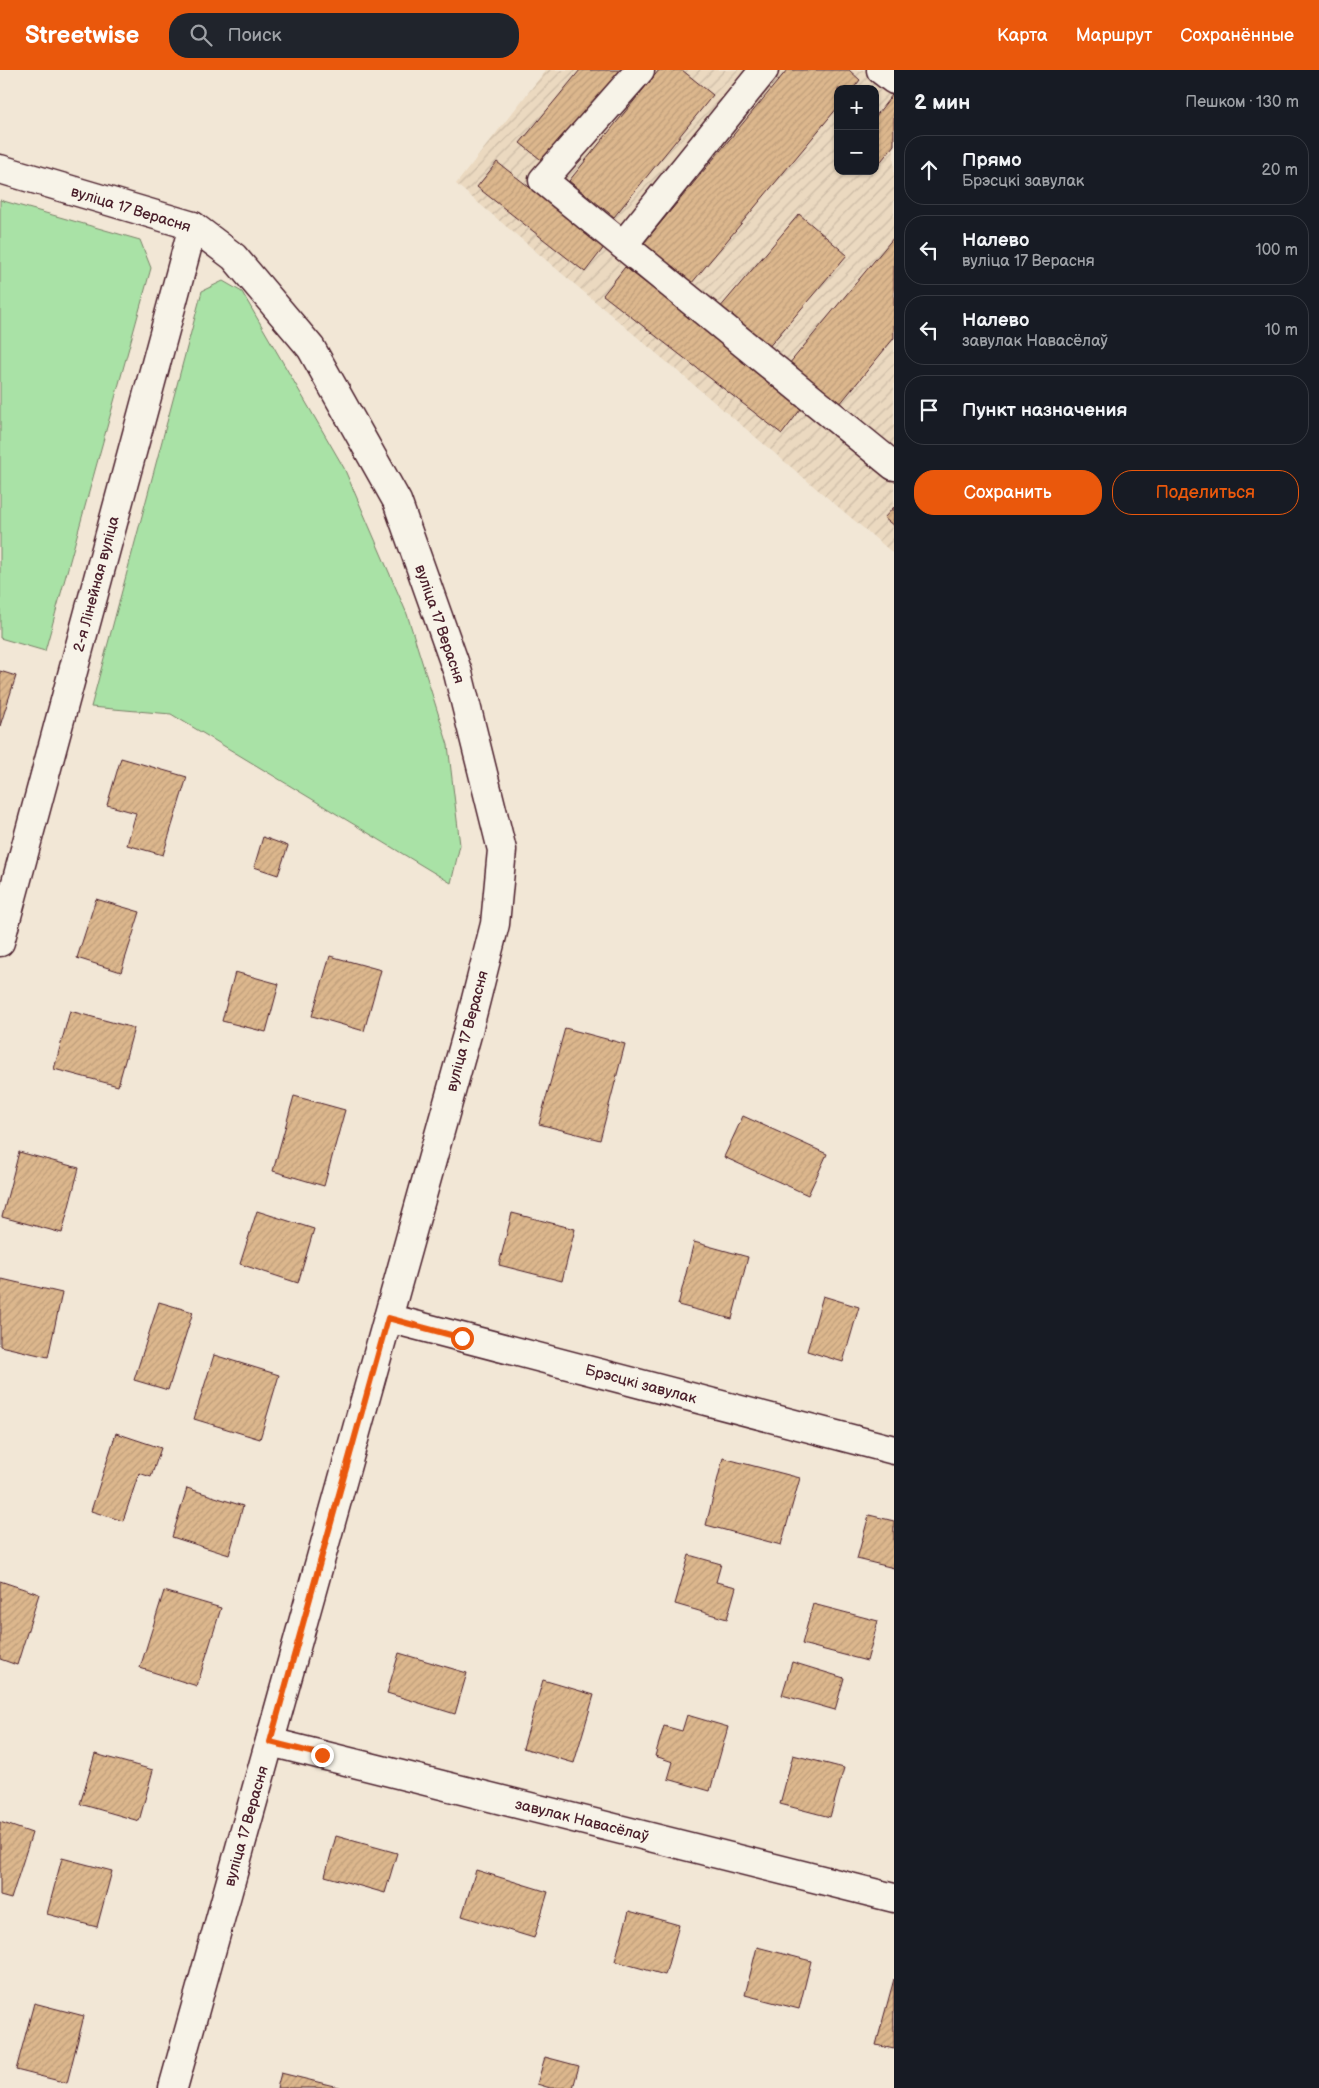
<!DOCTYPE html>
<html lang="ru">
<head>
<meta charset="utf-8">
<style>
	:root { --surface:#171b24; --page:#20242c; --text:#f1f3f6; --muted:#9ea1a6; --line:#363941; --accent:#ea580c }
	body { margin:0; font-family:"Balsamiq Sans",sans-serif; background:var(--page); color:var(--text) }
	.controls { position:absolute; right:15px; top:15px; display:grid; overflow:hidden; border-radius:10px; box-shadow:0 1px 4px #0004 }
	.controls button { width:45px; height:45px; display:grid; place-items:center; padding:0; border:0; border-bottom:1px solid var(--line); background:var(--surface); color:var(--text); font:25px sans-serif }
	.stop { position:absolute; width:15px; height:15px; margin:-11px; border:4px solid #ea580c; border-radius:50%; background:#fff }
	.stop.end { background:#ea580c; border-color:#fff; box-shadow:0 1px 5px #0008 }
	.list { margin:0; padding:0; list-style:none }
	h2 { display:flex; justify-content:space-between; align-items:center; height:65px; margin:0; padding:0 20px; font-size:21px }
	h2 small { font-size:16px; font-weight:400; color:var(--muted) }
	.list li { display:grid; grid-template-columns:32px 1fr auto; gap:15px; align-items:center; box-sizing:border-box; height:70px; margin:0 10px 10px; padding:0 10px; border:1px solid var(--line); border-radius:20px }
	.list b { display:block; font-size:19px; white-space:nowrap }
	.list p { margin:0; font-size:16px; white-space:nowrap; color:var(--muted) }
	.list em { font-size:16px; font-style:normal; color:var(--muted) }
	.actions { display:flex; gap:10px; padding:15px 20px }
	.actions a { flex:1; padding:11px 0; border:1px solid var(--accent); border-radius:20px; text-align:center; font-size:18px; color:var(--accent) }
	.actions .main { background:var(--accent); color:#fff }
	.icon { flex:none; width:28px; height:28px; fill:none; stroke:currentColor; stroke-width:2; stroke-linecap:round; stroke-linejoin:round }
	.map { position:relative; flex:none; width:894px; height:2018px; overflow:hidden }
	header { display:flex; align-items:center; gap:30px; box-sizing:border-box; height:70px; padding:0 25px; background:var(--accent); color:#fff }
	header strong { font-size:24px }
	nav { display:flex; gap:28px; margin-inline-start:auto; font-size:18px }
	.search { width:350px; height:45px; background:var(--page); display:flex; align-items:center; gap:12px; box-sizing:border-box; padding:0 18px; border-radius:20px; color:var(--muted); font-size:19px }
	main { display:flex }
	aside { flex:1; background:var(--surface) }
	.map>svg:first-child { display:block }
	.industrial { fill:url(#industrial-furrows); fill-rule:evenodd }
	.grass { fill:#a9e2a6; stroke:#7a8068 }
	.building { fill:url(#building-hatch); stroke:#4a1f2b }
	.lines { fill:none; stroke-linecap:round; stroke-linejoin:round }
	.minor-casing { stroke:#4a1f2b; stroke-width:31 }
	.minor { stroke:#f7f3e8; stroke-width:28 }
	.route { stroke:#ea580c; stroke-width:6 }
	.labels { text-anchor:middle; stroke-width:4.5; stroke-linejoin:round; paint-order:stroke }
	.street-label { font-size:15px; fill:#4a1f2b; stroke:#f7f3e8 }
</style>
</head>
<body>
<header>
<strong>Streetwise</strong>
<div class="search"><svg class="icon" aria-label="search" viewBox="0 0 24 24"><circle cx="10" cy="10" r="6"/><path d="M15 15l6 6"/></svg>Поиск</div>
<nav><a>Карта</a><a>Маршрут</a><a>Сохранённые</a></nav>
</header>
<main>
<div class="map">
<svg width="894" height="2018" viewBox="0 0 894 2018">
	<defs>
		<pattern id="industrial-furrows" width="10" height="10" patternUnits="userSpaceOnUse" patternTransform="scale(1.25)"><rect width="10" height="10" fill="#ebd9c0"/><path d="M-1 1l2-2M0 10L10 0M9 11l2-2" fill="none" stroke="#cbbaa5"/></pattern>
		<pattern id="building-hatch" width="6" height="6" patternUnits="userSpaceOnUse" patternTransform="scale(1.25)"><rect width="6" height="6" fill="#dcb78d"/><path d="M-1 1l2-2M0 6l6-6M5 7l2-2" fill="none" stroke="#be9d7a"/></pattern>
	</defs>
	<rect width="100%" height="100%" fill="#f2e7d6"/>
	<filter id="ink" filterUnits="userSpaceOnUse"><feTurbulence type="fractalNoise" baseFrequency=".02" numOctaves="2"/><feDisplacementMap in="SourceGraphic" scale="10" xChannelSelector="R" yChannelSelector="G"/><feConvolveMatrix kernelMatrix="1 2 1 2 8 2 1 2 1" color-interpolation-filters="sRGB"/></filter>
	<g filter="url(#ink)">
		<path class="industrial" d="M 546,0 L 894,0 L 894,484 L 456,114 ZM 838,19 L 875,19 L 875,101 L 838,101 Z"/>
		<g class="grass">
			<path d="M 0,130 L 140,170 L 151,198 L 45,581 L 0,568 Z"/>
			<path d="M 223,211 L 242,222 L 344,398 L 407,544 L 448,675 L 460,775 L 451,813 L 171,644 L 91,637 L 202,221 Z"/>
		</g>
		<g class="building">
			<path d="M 580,0 L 622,0 L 545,93 L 520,73 Z"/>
			<path d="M 659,0 L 682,0 L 713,25 L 614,147 L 569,111 Z"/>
			<path d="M 787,0 L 849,0 L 860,10 L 853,19 L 838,19 L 838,37 L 691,214 L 643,174 Z"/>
			<path d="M 892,25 L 894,27 L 894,75 L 878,95 L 875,92 L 875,47 Z"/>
			<path d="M 497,92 L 605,176 L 585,202 L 477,117 Z"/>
			<path d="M 799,144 L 847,185 L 767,279 L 719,239 Z"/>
			<path d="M 894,167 L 894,268 L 839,335 L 789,294 Z"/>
			<path d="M 625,197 L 804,335 L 782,364 L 603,225 Z"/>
			<path d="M 894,437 L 894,456 L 884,448 Z"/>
			<path d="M 0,601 L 16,606 L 0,656 Z"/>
			<path d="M 121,688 L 187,707 L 163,785 L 127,775 L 136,743 L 107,735 Z"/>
			<path d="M 263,767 L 288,776 L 278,805 L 254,797 Z"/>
			<path d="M 96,829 L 140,842 L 121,902 L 77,888 Z"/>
			<path d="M 330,886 L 381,900 L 364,961 L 312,946 Z"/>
			<path d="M 235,902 L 279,914 L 266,962 L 222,951 Z"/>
			<path d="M 70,941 L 134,958 L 118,1016 L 54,999 Z"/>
			<path d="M 565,958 L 625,974 L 600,1070 L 539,1054 Z"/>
			<path d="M 294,1026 L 345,1040 L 324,1116 L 273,1101 Z"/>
			<path d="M 743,1046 L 827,1084 L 808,1125 L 724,1087 Z"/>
			<path d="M 19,1082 L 79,1098 L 62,1163 L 2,1147 Z"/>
			<path d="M 257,1141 L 314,1159 L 298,1213 L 240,1194 Z"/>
			<path d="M 512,1143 L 575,1159 L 562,1211 L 499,1195 Z"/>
			<path d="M 694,1172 L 748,1187 L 732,1249 L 678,1235 Z"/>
			<path d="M 2,1209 L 62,1223 L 48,1287 L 0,1276 L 0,1217 Z"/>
			<path d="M 823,1226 L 859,1237 L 843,1292 L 807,1281 Z"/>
			<path d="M 159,1232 L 193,1242 L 168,1320 L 134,1310 Z"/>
			<path d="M 214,1285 L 279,1305 L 260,1369 L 194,1349 Z"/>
			<path d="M 116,1363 L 161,1378 L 151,1407 L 139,1403 L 123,1451 L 91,1441 Z"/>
			<path d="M 723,1388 L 800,1408 L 781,1475 L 706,1455 Z"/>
			<path d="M 187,1418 L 243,1436 L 229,1485 L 172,1467 Z"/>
			<path d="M 869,1445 L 894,1451 L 894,1498 L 857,1489 Z"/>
			<path d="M 689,1485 L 721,1494 L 716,1512 L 736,1517 L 727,1549 L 675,1534 Z"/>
			<path d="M 0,1511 L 39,1524 L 17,1595 L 0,1589 Z"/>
			<path d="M 164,1521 L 221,1538 L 197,1616 L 140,1598 Z"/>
			<path d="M 813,1534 L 878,1551 L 867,1591 L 802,1574 Z"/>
			<path d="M 399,1583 L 467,1603 L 455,1644 L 387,1623 Z"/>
			<path d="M 792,1592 L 844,1608 L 835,1640 L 782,1625 Z"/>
			<path d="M 543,1610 L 594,1625 L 574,1693 L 523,1678 Z"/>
			<path d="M 687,1645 L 728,1657 L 710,1721 L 668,1709 L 673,1692 L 655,1686 L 664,1656 L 682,1661 Z"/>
			<path d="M 95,1684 L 153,1700 L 139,1751 L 80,1734 Z"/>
			<path d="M 793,1685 L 844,1698 L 830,1747 L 780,1734 Z"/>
			<path d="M 0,1752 L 32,1763 L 11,1829 L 0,1826 Z"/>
			<path d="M 336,1766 L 397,1783 L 385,1823 L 325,1806 Z"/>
			<path d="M 62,1788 L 112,1801 L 97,1857 L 47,1844 Z"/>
			<path d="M 476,1800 L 548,1822 L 534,1868 L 462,1846 Z"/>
			<path d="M 629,1841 L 679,1855 L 665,1905 L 615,1891 Z"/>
			<path d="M 757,1877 L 811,1891 L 799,1939 L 745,1925 Z"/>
			<path d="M 894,1909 L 894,1979 L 876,1975 Z"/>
			<path d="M 34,1933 L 84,1946 L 67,2013 L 16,2000 Z"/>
			<path d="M 545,1987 L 579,1996 L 573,2018 L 550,2018 L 537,2014 Z"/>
			<path d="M 281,2003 L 342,2018 L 277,2018 Z"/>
		</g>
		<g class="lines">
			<defs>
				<g id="minor">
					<path d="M 640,0 L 543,110 L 894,396"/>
					<path d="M 881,0 L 894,10"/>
					<path d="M 0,99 L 193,156 L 234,187 L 311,278 L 397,431 L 458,603 L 502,780 L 495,854 L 468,961 L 173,2018"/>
					<path d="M 623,175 L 764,0"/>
					<path d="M 0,872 L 193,156"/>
					<path d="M 388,1248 L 894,1380"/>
					<path d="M 270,1672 L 894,1828"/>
				</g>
			</defs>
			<use href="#minor" class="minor-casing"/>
			<use href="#minor" class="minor"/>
		</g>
	</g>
	<g class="lines" filter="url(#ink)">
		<path class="route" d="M 322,1685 L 270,1672 L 388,1248 L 462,1268"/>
	</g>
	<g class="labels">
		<g class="street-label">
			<text transform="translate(131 139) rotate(17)" y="5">вуліца 17 Верасня</text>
			<text transform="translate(96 514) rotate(-75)" y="5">2-я Лінейная вуліца</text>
			<text transform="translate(440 554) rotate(71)" y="5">вуліца 17 Верасня</text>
			<text transform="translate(467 961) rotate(-75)" y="5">вуліца 17 Верасня</text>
			<text transform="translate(641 1314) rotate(15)" y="5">Брэсцкі завулак</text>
			<text transform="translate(582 1750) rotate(14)" y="5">завулак Навасёлаў</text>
			<text transform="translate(246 1756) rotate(-74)" y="5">вуліца 17 Верасня</text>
		</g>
	</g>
</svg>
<div class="controls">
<button>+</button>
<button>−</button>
</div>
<div class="stop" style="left:462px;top:1268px"></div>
<div class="stop end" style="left:322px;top:1685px"></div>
</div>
<aside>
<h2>2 мин<small>Пешком · 130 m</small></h2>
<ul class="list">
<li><svg class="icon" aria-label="ahead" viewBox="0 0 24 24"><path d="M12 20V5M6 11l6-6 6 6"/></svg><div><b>Прямо</b><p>Брэсцкі завулак</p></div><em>20 m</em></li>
<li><svg class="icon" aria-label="left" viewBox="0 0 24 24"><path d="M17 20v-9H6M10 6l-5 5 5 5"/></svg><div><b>Налево</b><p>вуліца 17 Верасня</p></div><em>100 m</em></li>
<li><svg class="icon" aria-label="left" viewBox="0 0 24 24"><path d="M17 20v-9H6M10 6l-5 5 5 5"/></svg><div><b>Налево</b><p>завулак Навасёлаў</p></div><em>10 m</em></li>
<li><svg class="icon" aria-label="arrive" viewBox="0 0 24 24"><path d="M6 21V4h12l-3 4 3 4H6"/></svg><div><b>Пункт назначения</b></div></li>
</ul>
<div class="actions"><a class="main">Сохранить</a><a>Поделиться</a></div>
</aside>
</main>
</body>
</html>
